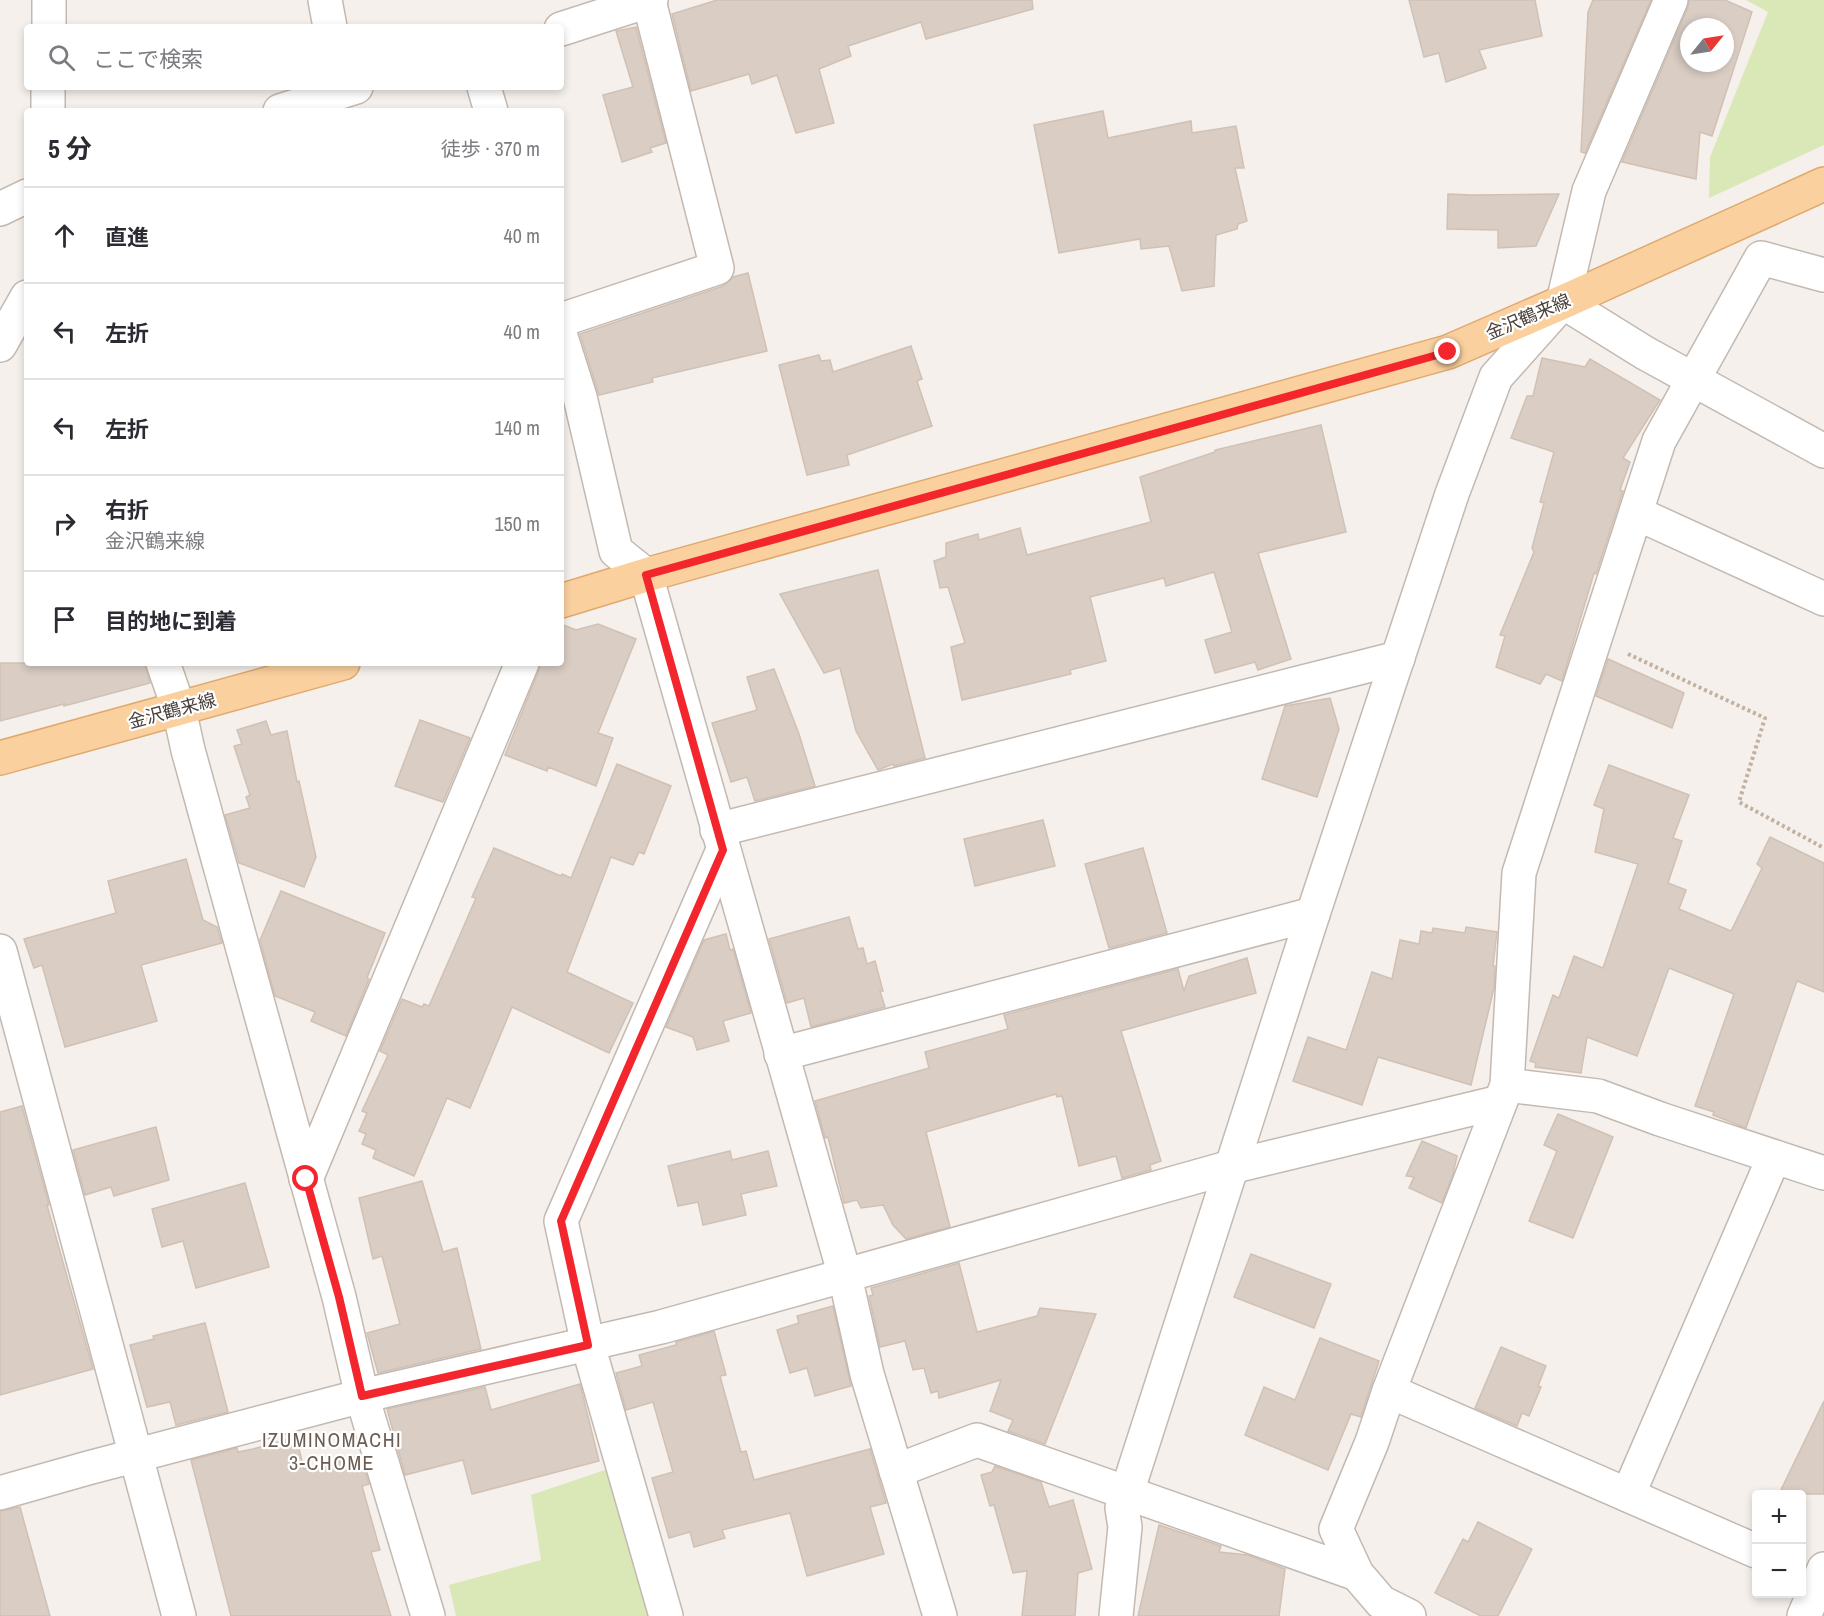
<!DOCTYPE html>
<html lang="ja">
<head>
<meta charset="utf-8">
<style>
	:root { --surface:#fff; --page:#f7f7f7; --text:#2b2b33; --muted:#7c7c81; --line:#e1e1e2 }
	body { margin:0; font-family:"Archivo Narrow","Noto Sans JP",sans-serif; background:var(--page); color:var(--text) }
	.controls { position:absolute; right:18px; bottom:18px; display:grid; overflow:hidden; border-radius:6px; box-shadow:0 3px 9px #0003 }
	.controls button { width:54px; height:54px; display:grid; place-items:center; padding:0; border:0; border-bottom:2px solid var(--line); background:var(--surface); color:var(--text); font:30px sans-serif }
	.compass { position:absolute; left:1680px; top:18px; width:54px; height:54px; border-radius:50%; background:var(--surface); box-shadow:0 3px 9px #0003; rotate:60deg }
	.stop { position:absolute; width:18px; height:18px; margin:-14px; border:4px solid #f2262c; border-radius:50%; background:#fff }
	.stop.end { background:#f2262c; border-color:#fff; box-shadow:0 2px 6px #0008 }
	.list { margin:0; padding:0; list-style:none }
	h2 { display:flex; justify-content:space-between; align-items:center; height:78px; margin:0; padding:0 24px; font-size:26px }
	h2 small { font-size:20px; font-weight:400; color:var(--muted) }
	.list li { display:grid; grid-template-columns:39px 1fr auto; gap:18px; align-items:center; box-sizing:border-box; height:96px; padding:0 24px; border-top:2px solid var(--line) }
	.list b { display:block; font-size:22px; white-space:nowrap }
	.list p { margin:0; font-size:20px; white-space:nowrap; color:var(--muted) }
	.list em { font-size:20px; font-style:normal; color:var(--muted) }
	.icon { flex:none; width:33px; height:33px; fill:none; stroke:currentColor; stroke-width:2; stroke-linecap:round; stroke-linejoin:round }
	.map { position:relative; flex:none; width:1824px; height:1616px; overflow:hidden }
	.search { position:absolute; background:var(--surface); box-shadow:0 3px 9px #0003; left:24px; top:24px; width:540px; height:66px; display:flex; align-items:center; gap:15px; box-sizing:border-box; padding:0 21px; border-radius:6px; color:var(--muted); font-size:22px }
	.panel { position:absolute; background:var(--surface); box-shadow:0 3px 9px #0003; left:24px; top:108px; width:540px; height:558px; border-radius:6px }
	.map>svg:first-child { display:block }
	.green { fill:#dae7b6 }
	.building { fill:#d9cdc4; stroke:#d1c1b4; stroke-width:1.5; fill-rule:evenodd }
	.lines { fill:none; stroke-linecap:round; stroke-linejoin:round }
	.minor-casing { stroke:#c3b9b1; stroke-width:36 }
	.major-casing { stroke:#e0a96e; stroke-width:36 }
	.path { stroke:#c2b0a0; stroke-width:4; stroke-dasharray:3 3; stroke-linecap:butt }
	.minor { stroke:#fff; stroke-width:33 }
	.major { stroke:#fad09f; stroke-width:33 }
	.route { stroke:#f2262c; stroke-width:8 }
	.labels { text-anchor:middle; stroke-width:4.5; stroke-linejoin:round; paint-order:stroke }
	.street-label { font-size:18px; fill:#494039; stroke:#fff }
	.neighbourhood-label { font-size:20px; letter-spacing:1.5px; fill:#6c5c51; stroke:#fff }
</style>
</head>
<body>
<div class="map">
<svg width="1824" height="1616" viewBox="0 0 1824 1616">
	<rect width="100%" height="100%" fill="#f5f0eb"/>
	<g class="green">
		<path d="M 1746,0 L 1824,0 L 1824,145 L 1709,198 L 1710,157 L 1768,12 Z"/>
		<path d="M 611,1468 L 652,1616 L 456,1616 L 449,1585 L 541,1560 L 531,1495 Z"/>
	</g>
	<g class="building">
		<path d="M 717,0 L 1032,0 L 1033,9 L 926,39 L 921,22 L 848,46 L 851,56 L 819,69 L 834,123 L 796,133 L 777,75 L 752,84 L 749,74 L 691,91 L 672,14 Z"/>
		<path d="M 1409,0 L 1535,0 L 1542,36 L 1479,50 L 1486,68 L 1446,82 L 1439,53 L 1424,57 Z"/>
		<path d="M 1593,0 L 1651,0 L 1585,153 L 1581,152 L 1588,12 Z"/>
		<path d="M 1689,0 L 1725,0 L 1752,12 L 1712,136 L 1700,132 L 1696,179 L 1622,162 L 1688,7 ZM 1689,27 L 1725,27 L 1725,63 L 1689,63 Z"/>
		<path d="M 636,27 L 666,143 L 650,148 L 652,152 L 622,162 L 603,95 L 633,87 L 616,31 Z"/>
		<path d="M 1103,111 L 1108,138 L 1191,121 L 1192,133 L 1236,126 L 1244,168 L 1235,168 L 1247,221 L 1238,224 L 1237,229 L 1216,235 L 1214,286 L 1182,291 L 1169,246 L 1141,249 L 1140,239 L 1059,253 L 1034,125 Z"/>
		<path d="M 1448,194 L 1472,195 L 1559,194 L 1536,246 L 1498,248 L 1498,230 L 1447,229 Z"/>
		<path d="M 748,273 L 767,351 L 652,378 L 653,382 L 599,395 L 580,334 L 723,286 L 733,277 Z"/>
		<path d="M 911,346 L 922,379 L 917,381 L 932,426 L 847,455 L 849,465 L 807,475 L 779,365 L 819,355 L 821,361 L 830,360 L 833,372 Z"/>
		<path d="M 1542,358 L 1585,367 L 1590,359 L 1660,400 L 1623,458 L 1630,462 L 1620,490 L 1623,491 L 1596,574 L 1594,573 L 1562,681 L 1546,674 L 1540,684 L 1496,667 L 1505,636 L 1500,635 L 1534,552 L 1532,548 L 1544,503 L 1540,502 L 1554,452 L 1511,438 L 1527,396 L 1533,396 Z"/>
		<path d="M 1321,425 L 1346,532 L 1258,553 L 1291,659 L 1258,670 L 1255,662 L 1215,673 L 1205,640 L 1232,632 L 1214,572 L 1166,586 L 1164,578 L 1090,597 L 1106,661 L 1070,670 L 1071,674 L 962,700 L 951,647 L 965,643 L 948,587 L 940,588 L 934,561 L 946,557 L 946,543 L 978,534 L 979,540 L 1020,528 L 1027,555 L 1151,522 L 1140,477 L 1215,452 L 1215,450 Z"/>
		<path d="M 878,570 L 925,758 L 894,766 L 893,764 L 878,770 L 856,731 L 840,668 L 824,673 L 780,594 Z"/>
		<path d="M 561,624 L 576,630 L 598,624 L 636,639 L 598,733 L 613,738 L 596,786 L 548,767 L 547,771 L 505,755 L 539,670 L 540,663 L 561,663 Z"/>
		<path d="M 1608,659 L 1684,693 L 1672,728 L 1596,696 Z"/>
		<path d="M 0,663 L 145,663 L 150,683 L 64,706 L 64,704 L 0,721 Z"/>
		<path d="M 774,669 L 799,734 L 815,786 L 755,801 L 747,777 L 731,782 L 712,723 L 757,710 L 747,677 Z"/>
		<path d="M 1330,698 L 1339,729 L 1317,797 L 1262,779 L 1285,706 Z"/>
		<path d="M 420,720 L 470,738 L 443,802 L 395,786 Z"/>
		<path d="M 266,721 L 271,735 L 287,731 L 297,782 L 299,781 L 316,857 L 304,887 L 239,863 L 225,815 L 250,808 L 246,797 L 250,795 L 234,746 L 242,744 L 237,730 Z"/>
		<path d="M 617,764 L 671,786 L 644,854 L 639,852 L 633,865 L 611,857 L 567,972 L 633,1003 L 609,1053 L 512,1007 L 470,1108 L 447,1098 L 414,1176 L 373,1158 L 376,1150 L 362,1144 L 366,1134 L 359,1131 L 367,1113 L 362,1111 L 388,1055 L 380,1051 L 402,999 L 422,1007 L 424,1004 L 429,1006 L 476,898 L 472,897 L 494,848 L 561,876 L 562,874 L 571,878 Z"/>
		<path d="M 1609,765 L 1689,795 L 1673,838 L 1682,841 L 1668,883 L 1686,890 L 1679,909 L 1731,931 L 1762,868 L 1757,864 L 1770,837 L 1824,863 L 1824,992 L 1797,981 L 1746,1128 L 1713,1115 L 1714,1112 L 1695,1106 L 1734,994 L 1669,968 L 1637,1056 L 1587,1037 L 1581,1073 L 1535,1067 L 1536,1063 L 1530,1061 L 1553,995 L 1559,998 L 1574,956 L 1603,968 L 1638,864 L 1595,852 L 1604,809 L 1594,805 Z"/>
		<path d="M 1043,820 L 1055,866 L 975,886 L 964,839 Z"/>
		<path d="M 1143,848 L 1167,933 L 1109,948 L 1085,864 Z"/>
		<path d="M 186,859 L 203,920 L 217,927 L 222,943 L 141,965 L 157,1021 L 65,1047 L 42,965 L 34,968 L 24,939 L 116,913 L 108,881 Z"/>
		<path d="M 281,891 L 385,933 L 367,978 L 369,979 L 346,1036 L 311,1021 L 315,1012 L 275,996 L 260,940 Z"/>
		<path d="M 849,917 L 858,949 L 863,948 L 867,964 L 875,961 L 883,991 L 880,991 L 885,1007 L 811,1027 L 804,998 L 787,1003 L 769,939 Z"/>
		<path d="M 1466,927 L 1497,932 L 1493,966 L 1495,966 L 1494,988 L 1471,1085 L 1378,1057 L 1362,1105 L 1293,1081 L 1308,1037 L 1346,1050 L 1372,972 L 1392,979 L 1400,940 L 1419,944 L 1421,931 L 1432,933 L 1433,928 L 1465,933 Z"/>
		<path d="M 726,934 L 730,950 L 733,949 L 751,1013 L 723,1021 L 729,1041 L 697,1050 L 693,1037 L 666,1027 L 704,940 Z"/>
		<path d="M 1247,958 L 1256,993 L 1121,1031 L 1161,1161 L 1150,1165 L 1151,1170 L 1122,1178 L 1116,1156 L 1079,1166 L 1062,1096 L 1057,1097 L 1056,1094 L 926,1132 L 950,1227 L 906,1239 L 893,1225 L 883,1205 L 861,1208 L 857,1200 L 844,1203 L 828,1137 L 825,1138 L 815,1101 L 929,1068 L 925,1052 L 1008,1029 L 1004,1015 L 1178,969 L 1184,991 L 1189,976 Z"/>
		<path d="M 22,1106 L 49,1205 L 47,1205 L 93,1369 L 0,1395 L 0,1112 Z"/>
		<path d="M 1558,1114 L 1613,1137 L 1573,1238 L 1529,1221 L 1557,1151 L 1544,1145 Z"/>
		<path d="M 156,1127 L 169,1180 L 114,1196 L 111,1187 L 85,1195 L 73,1150 Z"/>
		<path d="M 1422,1141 L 1457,1156 L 1453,1174 L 1442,1203 L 1409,1188 L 1414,1177 L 1406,1176 Z"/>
		<path d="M 730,1151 L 732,1160 L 768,1151 L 777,1186 L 741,1194 L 746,1215 L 703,1225 L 698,1202 L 678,1206 L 668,1166 Z"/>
		<path d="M 422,1181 L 443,1252 L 457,1248 L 481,1349 L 378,1373 L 367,1333 L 400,1324 L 382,1256 L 373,1259 L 359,1198 Z"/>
		<path d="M 245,1183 L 269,1267 L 196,1288 L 183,1241 L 162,1247 L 152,1209 Z"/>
		<path d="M 1251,1254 L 1331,1284 L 1314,1328 L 1234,1297 Z"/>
		<path d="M 959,1263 L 977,1332 L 1037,1316 L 1040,1308 L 1096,1314 L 1045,1444 L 1008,1431 L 1013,1420 L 990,1411 L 1001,1380 L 939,1398 L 938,1391 L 931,1393 L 924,1368 L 913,1370 L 905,1341 L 880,1347 L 869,1296 L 873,1295 L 871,1288 Z"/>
		<path d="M 833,1306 L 851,1386 L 815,1396 L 807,1368 L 790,1373 L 777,1330 L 799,1323 L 797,1316 Z"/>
		<path d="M 205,1323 L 228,1412 L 176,1425 L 170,1402 L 147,1407 L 130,1345 L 154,1339 L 153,1336 Z"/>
		<path d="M 714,1331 L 726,1375 L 720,1376 L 741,1452 L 746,1451 L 754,1480 L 870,1449 L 886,1503 L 870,1507 L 884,1554 L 807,1576 L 790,1513 L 722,1530 L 725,1538 L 694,1547 L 690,1532 L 669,1538 L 652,1478 L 673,1472 L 653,1402 L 626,1410 L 616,1373 L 642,1366 L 639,1355 L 676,1345 L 676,1342 Z"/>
		<path d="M 1320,1338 L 1379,1361 L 1361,1417 L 1351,1414 L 1328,1470 L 1245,1435 L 1264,1387 L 1295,1400 Z"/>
		<path d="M 1501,1347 L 1546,1366 L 1538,1386 L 1541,1387 L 1529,1416 L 1522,1413 L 1517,1426 L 1475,1408 Z"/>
		<path d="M 580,1384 L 599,1461 L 472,1494 L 463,1460 L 405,1475 L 387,1409 L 485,1387 L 491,1410 Z"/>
		<path d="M 1824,1401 L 1824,1494 L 1779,1494 Z"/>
		<path d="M 296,1437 L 304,1469 L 360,1456 L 369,1484 L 362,1486 L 380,1550 L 371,1552 L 391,1616 L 231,1616 L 191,1460 L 237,1448 L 238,1452 L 253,1449 Z"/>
		<path d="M 995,1466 L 1041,1482 L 1049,1507 L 1073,1500 L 1092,1569 L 1078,1573 L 1075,1616 L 1022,1616 L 1027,1571 L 1013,1573 L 994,1505 L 990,1506 L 981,1475 L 992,1472 Z"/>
		<path d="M 20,1507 L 50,1616 L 0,1616 L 0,1511 Z"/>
		<path d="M 1478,1522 L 1532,1549 L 1498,1616 L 1481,1616 L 1435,1593 L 1463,1539 L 1468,1542 Z"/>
		<path d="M 1159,1525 L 1221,1546 L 1219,1552 L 1248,1555 L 1285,1569 L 1279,1616 L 1138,1616 Z"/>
	</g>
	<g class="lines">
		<defs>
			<g id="minor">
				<path d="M 325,0 L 330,27"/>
				<path d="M 1671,0 L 1589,191 L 1563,302 L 1645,353 L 1824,451"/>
				<path d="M 49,27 L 49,0"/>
				<path d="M 561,29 L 651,0"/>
				<path d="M 484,87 L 491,111"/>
				<path d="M 48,111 L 48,87"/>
				<path d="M 280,111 L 356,87"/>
				<path d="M 0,209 L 27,196"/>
				<path d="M 561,320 L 717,268 L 649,1"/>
				<path d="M 561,337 L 580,397 L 616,551 L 646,575 L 845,1276 L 867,1374 L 940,1616"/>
				<path d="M 0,345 L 27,297"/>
				<path d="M 1636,513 L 1824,599"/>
				<path d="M 163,663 L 179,709 L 188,750 L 339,1297 L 362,1396 L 428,1616"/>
				<path d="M 717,830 L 1398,658"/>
				<path d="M 0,951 L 179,1616"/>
				<path d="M 781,1054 L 1313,914"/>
				<path d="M 1507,1085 L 1598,1096 L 1660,1119 L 1824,1173"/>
				<path d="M 306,1179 L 522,663"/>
				<path d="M 1389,1391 L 1756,1551"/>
				<path d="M 896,1471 L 977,1440 L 1357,1574"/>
				<path d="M 0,1493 L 88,1468 L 362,1396 L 661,1327 L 1231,1167 L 1500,1102"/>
				<path d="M 1628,1495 L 1774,1157"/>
				<path d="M 666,1616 L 588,1345 L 561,1221 L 723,850"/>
				<path d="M 1116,1616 L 1125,1527 L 1122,1508 L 1313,914 L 1452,494 L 1496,377 L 1563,302"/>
				<path d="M 1409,1616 L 1381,1602 L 1357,1574 L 1336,1529 L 1372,1442 L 1389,1391 L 1507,1085 L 1519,873 L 1659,441 L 1761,258 L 1824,275"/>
				<path d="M 1804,1616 L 1824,1569"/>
			</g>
			<g id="major">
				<path d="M 561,601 L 646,575 L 1448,352 L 1563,302 L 1824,184"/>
				<path d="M 0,758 L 343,663"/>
			</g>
		</defs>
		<use href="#minor" class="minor-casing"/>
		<use href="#major" class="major-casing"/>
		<path class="path" d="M 1628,654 L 1765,718 L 1739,802 L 1824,848"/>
		<use href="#minor" class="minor"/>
		<use href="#major" class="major"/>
	</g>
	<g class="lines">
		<path class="route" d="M 306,1179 L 339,1297 L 362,1396 L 588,1345 L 561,1221 L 723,850 L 646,575 L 1448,352"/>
	</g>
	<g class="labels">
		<g class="street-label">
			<text transform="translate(1528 317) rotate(-23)" y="6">金沢鶴来線</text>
			<text transform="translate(172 711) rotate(-15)" y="6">金沢鶴来線</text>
		</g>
		<g class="neighbourhood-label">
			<text x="332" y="1447">IZUMINOMACHI<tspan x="332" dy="23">3-CHOME</tspan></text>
		</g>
	</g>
</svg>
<div class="controls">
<button>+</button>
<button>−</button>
</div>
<svg class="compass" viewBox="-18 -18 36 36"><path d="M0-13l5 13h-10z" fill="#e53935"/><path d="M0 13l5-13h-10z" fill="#7c7c81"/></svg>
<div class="stop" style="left:306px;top:1179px"></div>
<div class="stop end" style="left:1448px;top:352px"></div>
<div class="search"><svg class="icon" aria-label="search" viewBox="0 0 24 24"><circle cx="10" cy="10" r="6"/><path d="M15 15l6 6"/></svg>ここで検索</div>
<section class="panel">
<h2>5 分<small>徒歩 · 370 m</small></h2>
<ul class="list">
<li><svg class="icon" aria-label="ahead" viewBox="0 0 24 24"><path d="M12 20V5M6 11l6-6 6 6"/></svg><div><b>直進</b></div><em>40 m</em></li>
<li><svg class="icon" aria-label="left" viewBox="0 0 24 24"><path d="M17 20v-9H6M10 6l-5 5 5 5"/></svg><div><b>左折</b></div><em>40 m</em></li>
<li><svg class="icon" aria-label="left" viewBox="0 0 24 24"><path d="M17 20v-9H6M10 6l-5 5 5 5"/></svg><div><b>左折</b></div><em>140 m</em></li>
<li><svg class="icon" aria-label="right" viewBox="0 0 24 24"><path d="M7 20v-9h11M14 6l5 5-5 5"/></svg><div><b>右折</b><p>金沢鶴来線</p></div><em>150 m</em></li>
<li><svg class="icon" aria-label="arrive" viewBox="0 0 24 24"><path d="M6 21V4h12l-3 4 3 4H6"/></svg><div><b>目的地に到着</b></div></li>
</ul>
</section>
</div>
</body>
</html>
